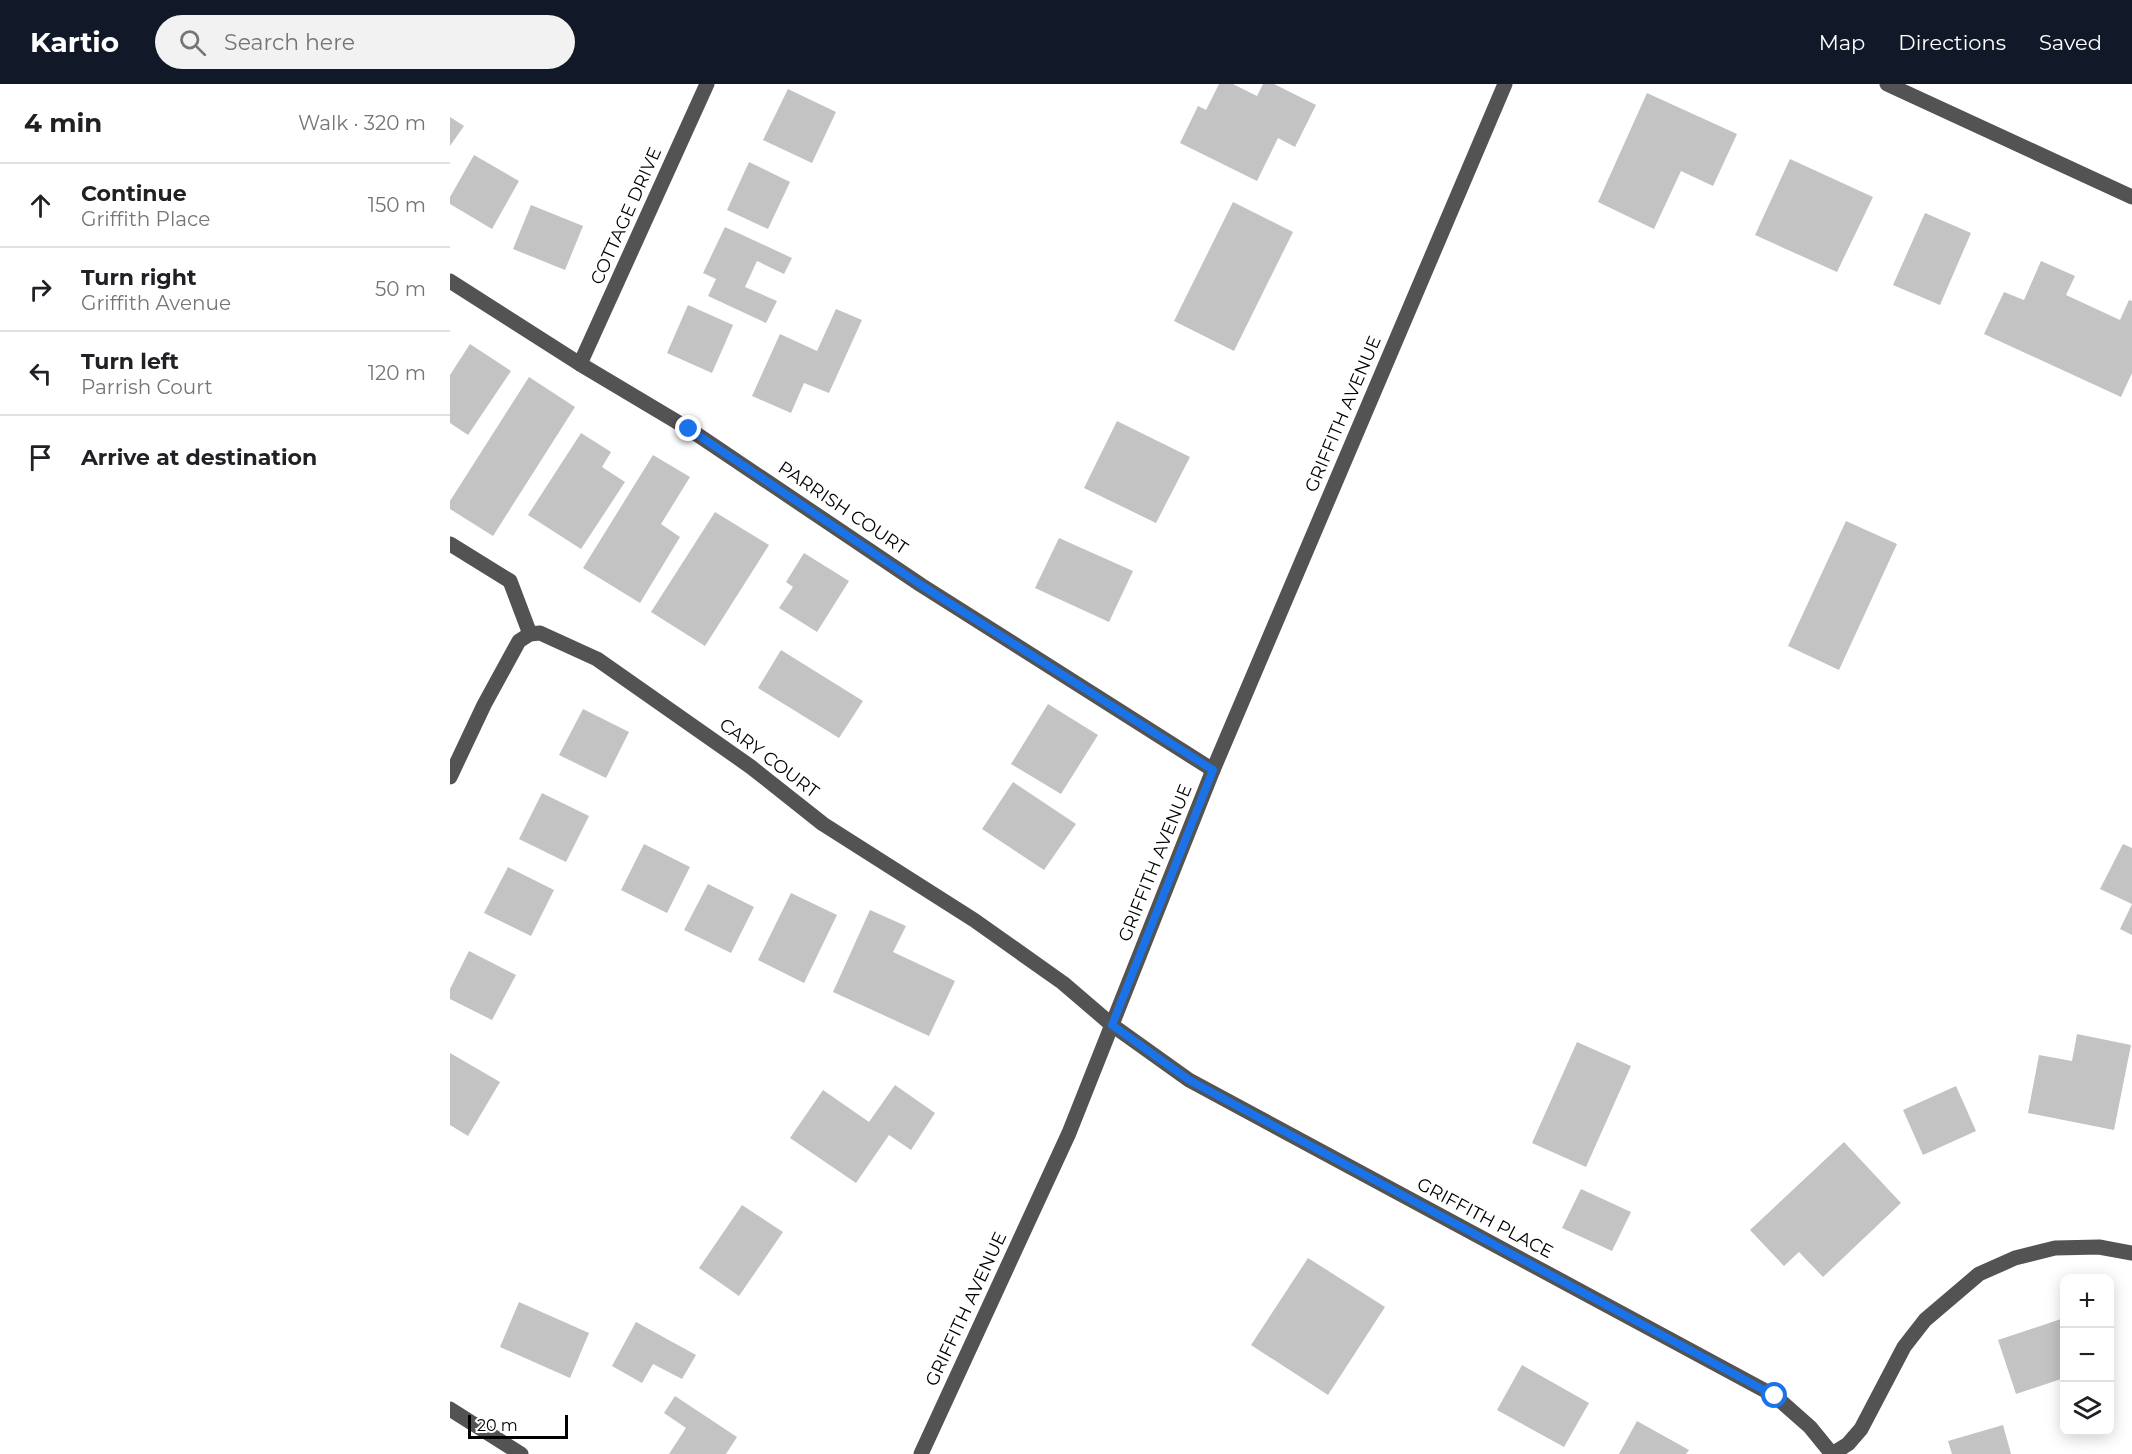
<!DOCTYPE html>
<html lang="en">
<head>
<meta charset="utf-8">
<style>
	:root { --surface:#fff; --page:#f2f2f2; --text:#202124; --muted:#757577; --line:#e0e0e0; --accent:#111827 }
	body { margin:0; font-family:Montserrat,sans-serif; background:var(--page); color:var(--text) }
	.controls { position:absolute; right:18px; bottom:18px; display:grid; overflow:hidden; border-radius:12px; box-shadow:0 3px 15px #0003 }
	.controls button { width:54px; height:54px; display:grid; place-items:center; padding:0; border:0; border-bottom:2px solid var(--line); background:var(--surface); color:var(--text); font:30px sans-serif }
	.scale { position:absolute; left:18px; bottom:15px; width:100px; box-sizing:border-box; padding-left:6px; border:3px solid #000; border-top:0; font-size:16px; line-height:21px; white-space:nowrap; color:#000; -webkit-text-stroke:4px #fff; paint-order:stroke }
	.stop { position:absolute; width:18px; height:18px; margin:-14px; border:4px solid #1a73e8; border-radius:50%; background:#fff }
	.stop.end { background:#1a73e8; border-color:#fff; box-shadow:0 2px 6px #0008 }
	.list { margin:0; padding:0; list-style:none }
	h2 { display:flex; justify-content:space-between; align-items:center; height:78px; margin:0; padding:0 24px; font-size:26px }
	h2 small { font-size:20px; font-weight:400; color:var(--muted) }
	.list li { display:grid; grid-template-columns:39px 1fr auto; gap:18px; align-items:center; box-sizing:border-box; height:84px; padding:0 24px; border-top:2px solid var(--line) }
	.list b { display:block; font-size:22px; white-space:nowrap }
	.list p { margin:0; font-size:20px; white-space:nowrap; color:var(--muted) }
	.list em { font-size:20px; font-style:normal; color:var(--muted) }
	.icon { flex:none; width:33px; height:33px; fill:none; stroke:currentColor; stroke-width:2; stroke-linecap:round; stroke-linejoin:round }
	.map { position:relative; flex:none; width:1682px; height:1370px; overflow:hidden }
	header { display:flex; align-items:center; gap:36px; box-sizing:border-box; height:84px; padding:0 30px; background:var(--accent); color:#fff }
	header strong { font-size:28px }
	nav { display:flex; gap:33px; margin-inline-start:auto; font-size:21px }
	.search { width:420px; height:54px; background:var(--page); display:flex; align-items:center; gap:15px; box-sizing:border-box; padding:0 21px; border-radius:33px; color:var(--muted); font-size:22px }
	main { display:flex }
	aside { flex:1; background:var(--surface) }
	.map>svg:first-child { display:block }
	.building { fill:#c3c3c3 }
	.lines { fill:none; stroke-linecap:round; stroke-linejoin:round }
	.minor { stroke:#535353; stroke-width:15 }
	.route { stroke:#1a73e8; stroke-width:8 }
	.labels { text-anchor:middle; stroke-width:4.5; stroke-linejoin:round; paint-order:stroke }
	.street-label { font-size:18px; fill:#000; stroke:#fff }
</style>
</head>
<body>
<header>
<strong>Kartio</strong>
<div class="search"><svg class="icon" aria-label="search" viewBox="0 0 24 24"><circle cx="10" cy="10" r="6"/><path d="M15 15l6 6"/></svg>Search here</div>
<nav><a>Map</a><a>Directions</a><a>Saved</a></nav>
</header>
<main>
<aside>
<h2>4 min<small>Walk · 320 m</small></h2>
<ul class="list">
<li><svg class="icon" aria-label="ahead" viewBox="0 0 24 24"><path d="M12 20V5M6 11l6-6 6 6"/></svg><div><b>Continue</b><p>Griffith Place</p></div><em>150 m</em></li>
<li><svg class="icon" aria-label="right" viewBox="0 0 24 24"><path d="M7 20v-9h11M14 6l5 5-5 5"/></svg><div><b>Turn right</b><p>Griffith Avenue</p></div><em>50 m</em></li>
<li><svg class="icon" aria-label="left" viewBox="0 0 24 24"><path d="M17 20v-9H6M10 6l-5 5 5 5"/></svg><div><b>Turn left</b><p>Parrish Court</p></div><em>120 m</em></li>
<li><svg class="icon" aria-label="arrive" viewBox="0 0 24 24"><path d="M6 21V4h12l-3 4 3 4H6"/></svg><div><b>Arrive at destination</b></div></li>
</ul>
</aside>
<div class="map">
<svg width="1682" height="1370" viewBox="0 0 1682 1370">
	<rect width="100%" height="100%" fill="#fff"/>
	<g class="building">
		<path d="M 769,0 L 783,0 L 807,12 L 813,0 L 824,0 L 866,21 L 845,63 L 828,54 L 807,97 L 730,59 L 748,22 L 756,26 Z"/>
		<path d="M 338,5 L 386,28 L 362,79 L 313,56 Z"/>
		<path d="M 1197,9 L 1287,50 L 1263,102 L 1231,87 L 1204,145 L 1148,118 Z"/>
		<path d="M 0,33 L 14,42 L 0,62 Z"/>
		<path d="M 24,71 L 69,97 L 42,145 L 0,120 L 0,113 Z"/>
		<path d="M 1340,75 L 1423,113 L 1387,188 L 1305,151 Z"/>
		<path d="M 299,78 L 340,98 L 318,145 L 277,126 Z"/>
		<path d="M 783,118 L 843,148 L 784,267 L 724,237 Z"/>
		<path d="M 81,121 L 133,142 L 115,186 L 63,165 Z"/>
		<path d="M 1475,129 L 1521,149 L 1490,221 L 1443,201 Z"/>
		<path d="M 275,143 L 342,174 L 334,190 L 307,177 L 295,203 L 327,217 L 316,239 L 258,212 L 266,195 L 253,189 Z"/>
		<path d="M 1591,177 L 1625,192 L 1616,211 L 1670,236 L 1679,216 L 1682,217 L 1682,289 L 1671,313 L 1534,250 L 1554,208 L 1574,216 Z"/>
		<path d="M 238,221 L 283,241 L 262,289 L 217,269 Z"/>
		<path d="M 386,225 L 412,236 L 379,309 L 354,299 L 341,329 L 302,312 L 330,250 L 367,267 Z"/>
		<path d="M 20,260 L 61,287 L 18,351 L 0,339 L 0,291 Z"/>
		<path d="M 79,293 L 125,323 L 43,452 L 0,425 L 0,417 Z"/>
		<path d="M 667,337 L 740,373 L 706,439 L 634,404 Z"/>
		<path d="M 131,349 L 161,368 L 152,383 L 175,398 L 131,465 L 78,431 Z"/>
		<path d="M 203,371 L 240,393 L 211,440 L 230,453 L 190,519 L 133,484 Z"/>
		<path d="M 265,428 L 319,461 L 255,562 L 201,528 Z"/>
		<path d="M 1396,437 L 1447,460 L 1389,586 L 1338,562 Z"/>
		<path d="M 609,454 L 683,487 L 659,538 L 585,504 Z"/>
		<path d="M 354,469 L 399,497 L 367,548 L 329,524 L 343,503 L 336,498 Z"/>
		<path d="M 331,566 L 413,617 L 389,654 L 308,604 Z"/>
		<path d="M 598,620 L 648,651 L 611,710 L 561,680 Z"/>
		<path d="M 133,625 L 179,648 L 156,694 L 109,671 Z"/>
		<path d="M 563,698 L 626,740 L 594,786 L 532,745 Z"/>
		<path d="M 92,709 L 139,732 L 116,778 L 69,755 Z"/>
		<path d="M 194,760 L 240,783 L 217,829 L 171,806 Z"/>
		<path d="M 1673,760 L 1682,764 L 1682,820 L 1650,805 Z"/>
		<path d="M 58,783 L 104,806 L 81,852 L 34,829 Z"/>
		<path d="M 258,800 L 304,823 L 281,869 L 234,846 Z"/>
		<path d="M 341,809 L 387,831 L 354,899 L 308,876 Z"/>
		<path d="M 1682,820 L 1682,851 L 1670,845 Z"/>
		<path d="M 420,826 L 456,842 L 443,868 L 505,897 L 479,952 L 383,908 Z"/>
		<path d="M 19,867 L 66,891 L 42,936 L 0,915 L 0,905 Z"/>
		<path d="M 1627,950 L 1681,961 L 1664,1046 L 1578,1029 L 1589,971 L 1622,977 Z"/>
		<path d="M 1127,958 L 1181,982 L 1136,1083 L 1082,1059 Z"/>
		<path d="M 0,969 L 50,998 L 18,1052 L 0,1041 Z"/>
		<path d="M 445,1001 L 485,1029 L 461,1066 L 439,1051 L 406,1099 L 340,1054 L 373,1006 L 419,1038 Z"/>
		<path d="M 1506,1002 L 1526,1047 L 1473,1071 L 1453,1026 Z"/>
		<path d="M 1394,1058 L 1451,1119 L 1373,1193 L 1349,1168 L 1334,1182 L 1300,1146 Z"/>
		<path d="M 1131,1105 L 1181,1128 L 1162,1167 L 1112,1144 Z"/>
		<path d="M 292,1121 L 333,1148 L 289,1212 L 249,1184 Z"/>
		<path d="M 858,1174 L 935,1223 L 878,1311 L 801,1261 Z"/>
		<path d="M 69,1218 L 139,1249 L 120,1294 L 50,1263 Z"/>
		<path d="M 1614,1234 L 1614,1294 L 1566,1310 L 1548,1256 Z"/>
		<path d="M 186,1238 L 246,1271 L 232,1295 L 203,1280 L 192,1299 L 162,1282 Z"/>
		<path d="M 1072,1281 L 1139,1319 L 1114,1363 L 1047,1326 Z"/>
		<path d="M 225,1312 L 287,1353 L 276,1370 L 219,1370 L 236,1344 L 214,1329 Z"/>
		<path d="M 1187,1337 L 1239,1366 L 1236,1370 L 1169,1370 Z"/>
		<path d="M 1553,1341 L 1561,1370 L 1502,1370 L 1498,1357 Z"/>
	</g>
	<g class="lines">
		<g class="minor">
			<path d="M 1437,0 L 1682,113"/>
			<path d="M 0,197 L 130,280 L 239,345 L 471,501 L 763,686"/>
			<path d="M 130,280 L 257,0"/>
			<path d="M 0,460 L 60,497 L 80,550"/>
			<path d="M 0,693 L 34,621 L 69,557 L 80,550 L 90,549 L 147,575 L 301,683 L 373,740 L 524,836 L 613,899 L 662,941 L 739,996 L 1325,1312 L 1360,1343 L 1382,1370"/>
			<path d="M 0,1325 L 71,1370"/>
			<path d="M 471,1370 L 619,1049 L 763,686 L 1055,0"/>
			<path d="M 1382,1370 L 1398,1360 L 1411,1345 L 1454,1263 L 1475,1236 L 1529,1190 L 1565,1174 L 1605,1164 L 1649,1163 L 1682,1169"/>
		</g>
	</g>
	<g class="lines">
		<path class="route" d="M 239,345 L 471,501 L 763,686 L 662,941 L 739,996 L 1325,1312"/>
	</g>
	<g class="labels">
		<g class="street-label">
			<text transform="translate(176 132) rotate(-66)" y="6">COTTAGE DRIVE</text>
			<text transform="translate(893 330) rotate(-67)" y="6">GRIFFITH AVENUE</text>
			<text transform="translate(393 424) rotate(34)" y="6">PARRISH COURT</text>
			<text transform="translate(319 674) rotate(37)" y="6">CARY COURT</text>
			<text transform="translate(705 779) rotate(-68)" y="6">GRIFFITH AVENUE</text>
			<text transform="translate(1035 1134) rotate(28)" y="6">GRIFFITH PLACE</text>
			<text transform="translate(516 1225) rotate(-65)" y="6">GRIFFITH AVENUE</text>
		</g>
	</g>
</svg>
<div class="controls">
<button>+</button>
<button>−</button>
<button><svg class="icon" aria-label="layers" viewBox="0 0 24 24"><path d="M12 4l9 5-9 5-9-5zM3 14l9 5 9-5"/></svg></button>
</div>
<div class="scale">20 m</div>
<div class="stop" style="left:1325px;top:1312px"></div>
<div class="stop end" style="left:239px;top:345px"></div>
</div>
</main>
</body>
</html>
